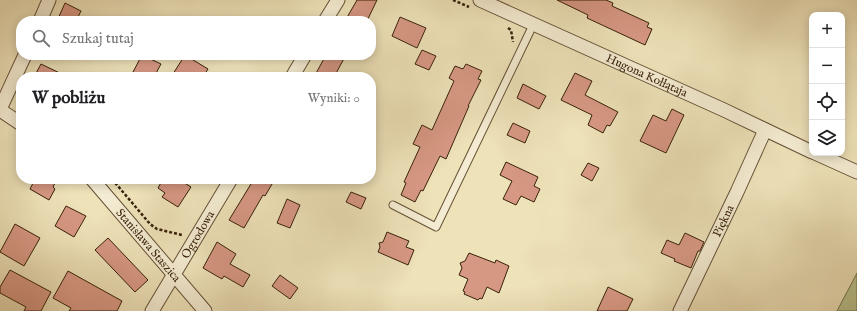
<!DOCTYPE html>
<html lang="pl">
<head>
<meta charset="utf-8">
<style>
	:root { --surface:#fff; --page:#f6f6f6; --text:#202124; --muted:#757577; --line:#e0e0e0 }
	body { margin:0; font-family:"IM FELL English",serif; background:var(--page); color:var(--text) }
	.controls { position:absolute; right:12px; top:12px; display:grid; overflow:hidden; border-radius:8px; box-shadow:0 2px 10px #0003 }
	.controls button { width:36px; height:36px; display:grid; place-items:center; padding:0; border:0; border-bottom:1px solid var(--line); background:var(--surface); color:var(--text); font:20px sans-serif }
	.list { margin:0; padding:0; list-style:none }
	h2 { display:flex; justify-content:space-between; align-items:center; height:52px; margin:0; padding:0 16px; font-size:17px }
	h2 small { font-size:13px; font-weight:400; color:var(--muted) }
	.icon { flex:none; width:22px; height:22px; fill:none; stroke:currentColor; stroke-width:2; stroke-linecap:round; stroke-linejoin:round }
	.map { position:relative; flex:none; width:857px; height:311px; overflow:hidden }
	.search { position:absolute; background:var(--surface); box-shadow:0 2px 10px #0003; left:16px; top:16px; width:360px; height:44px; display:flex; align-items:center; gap:10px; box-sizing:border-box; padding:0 14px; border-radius:16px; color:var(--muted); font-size:15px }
	.panel { position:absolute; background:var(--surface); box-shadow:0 2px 10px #0003; left:16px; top:72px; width:360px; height:112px; border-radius:16px }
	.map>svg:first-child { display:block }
	.green { fill:#bac38e; stroke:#79724c }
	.building { fill:#d79883; stroke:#38210b }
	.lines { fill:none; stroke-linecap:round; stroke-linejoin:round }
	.service-casing { stroke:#665136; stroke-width:9 }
	.minor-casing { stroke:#665136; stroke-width:15 }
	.path { stroke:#38210b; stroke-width:2.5; stroke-dasharray:3 2; stroke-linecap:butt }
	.service { stroke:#f4ecd2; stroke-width:7 }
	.minor { stroke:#f4ecd2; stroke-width:13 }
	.labels { text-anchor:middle; stroke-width:3.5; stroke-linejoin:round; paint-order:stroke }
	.street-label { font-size:12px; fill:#38210b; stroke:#f4ecd2 }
</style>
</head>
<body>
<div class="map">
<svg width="857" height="311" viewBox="0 0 857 311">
	<rect width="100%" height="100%" fill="#eee2b9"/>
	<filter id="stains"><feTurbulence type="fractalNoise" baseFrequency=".005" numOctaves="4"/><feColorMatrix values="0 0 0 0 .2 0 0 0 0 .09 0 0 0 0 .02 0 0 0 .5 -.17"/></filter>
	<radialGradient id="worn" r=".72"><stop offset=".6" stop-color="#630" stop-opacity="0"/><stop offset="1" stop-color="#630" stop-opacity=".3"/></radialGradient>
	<path class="green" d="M 857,273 L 857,311 L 837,311 L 856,275 Z"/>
	<g class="building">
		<path d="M 357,0 L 377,0 L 367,21 L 345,21 Z"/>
		<path d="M 557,0 L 606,0 L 613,3 L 612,6 L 649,23 L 647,27 L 652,29 L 645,45 L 587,18 L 588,15 Z"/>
		<path d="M 65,3 L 81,11 L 76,21 L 57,21 Z"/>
		<path d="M 400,17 L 426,28 L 417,48 L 392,36 Z"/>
		<path d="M 422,50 L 436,56 L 429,70 L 415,64 Z"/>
		<path d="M 142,55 L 161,64 L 154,77 L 143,77 L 133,72 Z"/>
		<path d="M 185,55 L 208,69 L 203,77 L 171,77 Z"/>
		<path d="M 326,55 L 346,55 L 334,77 L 314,77 Z"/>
		<path d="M 41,64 L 68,77 L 34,77 Z"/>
		<path d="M 466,64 L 482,71 L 478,79 L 481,80 L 468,106 L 469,106 L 446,159 L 440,156 L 423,191 L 421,190 L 415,202 L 401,195 L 406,183 L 404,182 L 420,147 L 413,144 L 422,125 L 432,130 L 454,81 L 449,78 L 455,66 L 463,69 Z"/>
		<path d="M 575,73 L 592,81 L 585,95 L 618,112 L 610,126 L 607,125 L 603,133 L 588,125 L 592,115 L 561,100 Z"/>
		<path d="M 523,84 L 546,96 L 539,109 L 517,98 Z"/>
		<path d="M 672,109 L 684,115 L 666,153 L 640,141 L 653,115 L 666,121 Z"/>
		<path d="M 513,123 L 530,131 L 525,143 L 507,135 Z"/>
		<path d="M 506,162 L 538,177 L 534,186 L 540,189 L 534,202 L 521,196 L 516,205 L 503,199 L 512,181 L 500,175 Z"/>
		<path d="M 588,163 L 599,168 L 592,181 L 581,175 Z"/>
		<path d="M 35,179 L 57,179 L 53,187 L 55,189 L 49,200 L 30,189 Z"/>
		<path d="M 163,179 L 178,179 L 191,187 L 178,207 L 162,197 L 165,193 L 158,188 Z"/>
		<path d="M 254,179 L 275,179 L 265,196 L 263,195 L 244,228 L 229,220 Z"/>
		<path d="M 351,192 L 366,198 L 361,209 L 346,202 Z"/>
		<path d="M 287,199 L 300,205 L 290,228 L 277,223 Z"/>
		<path d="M 66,206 L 86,216 L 74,237 L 55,226 Z"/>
		<path d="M 15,224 L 40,238 L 24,266 L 0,252 Z"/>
		<path d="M 387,232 L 409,241 L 406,247 L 414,250 L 408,265 L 378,252 L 380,247 L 379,243 L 383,242 Z"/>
		<path d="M 685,233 L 704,242 L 700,251 L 698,251 L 691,268 L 674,261 L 675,259 L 661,253 L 667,240 L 679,245 Z"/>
		<path d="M 108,238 L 148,280 L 135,292 L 95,250 Z"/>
		<path d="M 217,242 L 236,254 L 230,264 L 250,275 L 243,287 L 224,276 L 222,279 L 203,268 Z"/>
		<path d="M 469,253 L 495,263 L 496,260 L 509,266 L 499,293 L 487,287 L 482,299 L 480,298 L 478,300 L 464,294 L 465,292 L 463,291 L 468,279 L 459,275 L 462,268 L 460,263 L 465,261 Z"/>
		<path d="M 10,270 L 51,292 L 41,311 L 24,311 L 26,307 L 0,293 L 0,287 Z"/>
		<path d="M 68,271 L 122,301 L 117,311 L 69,311 L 71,308 L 53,298 Z"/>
		<path d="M 280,275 L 298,288 L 290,299 L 272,286 Z"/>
		<path d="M 608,287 L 633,299 L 627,311 L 597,311 Z"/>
	</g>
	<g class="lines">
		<defs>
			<path id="service" d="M 393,205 L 436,227 L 534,23"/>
			<g id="minor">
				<path id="s1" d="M 480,0 L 724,110 L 812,152"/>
				<path d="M 40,21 L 49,0"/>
				<path d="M 325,21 L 338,0"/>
				<path d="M 292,77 L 305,55"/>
				<path d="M 0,109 L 25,55"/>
				<path d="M 0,110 L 21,124"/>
				<path d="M 815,153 L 857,172"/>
				<path id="s2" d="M 92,179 L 205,311"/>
				<path id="s3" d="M 152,311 L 231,179"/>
				<path id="s4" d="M 680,311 L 737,192 L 765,130"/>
			</g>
		</defs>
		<use href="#service" class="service-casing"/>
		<use href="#minor" class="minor-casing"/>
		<g class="path">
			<path d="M 453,0 L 469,7"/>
			<path d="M 508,28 L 511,30 L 513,42"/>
			<path d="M 112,179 L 150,224 L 157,229 L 182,235"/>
		</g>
		<use href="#service" class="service"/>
		<use href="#minor" class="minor"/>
	</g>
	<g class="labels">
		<g class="street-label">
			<text dy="4" stroke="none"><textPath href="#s1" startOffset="183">Hugona Kołłątaja</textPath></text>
			<text dy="4" stroke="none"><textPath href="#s4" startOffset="100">Piękna</textPath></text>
			<text dy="4" stroke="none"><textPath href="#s3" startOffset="89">Ogrodowa</textPath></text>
			<text dy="4" stroke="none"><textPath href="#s2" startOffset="87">Stanisława Staszica</textPath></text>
		</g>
	</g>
	<rect width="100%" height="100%" filter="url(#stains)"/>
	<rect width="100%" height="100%" fill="url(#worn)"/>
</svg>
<div class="controls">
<button>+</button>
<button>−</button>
<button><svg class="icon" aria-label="locate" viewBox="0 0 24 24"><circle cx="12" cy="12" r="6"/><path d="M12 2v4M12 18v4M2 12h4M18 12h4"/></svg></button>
<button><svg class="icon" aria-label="layers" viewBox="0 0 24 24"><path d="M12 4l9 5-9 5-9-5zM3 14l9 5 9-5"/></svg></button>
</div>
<div class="search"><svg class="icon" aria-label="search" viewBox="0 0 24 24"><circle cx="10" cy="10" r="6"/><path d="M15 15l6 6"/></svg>Szukaj tutaj</div>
<section class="panel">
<h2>W pobliżu<small>Wyniki: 0</small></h2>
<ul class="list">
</ul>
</section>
</div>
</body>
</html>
